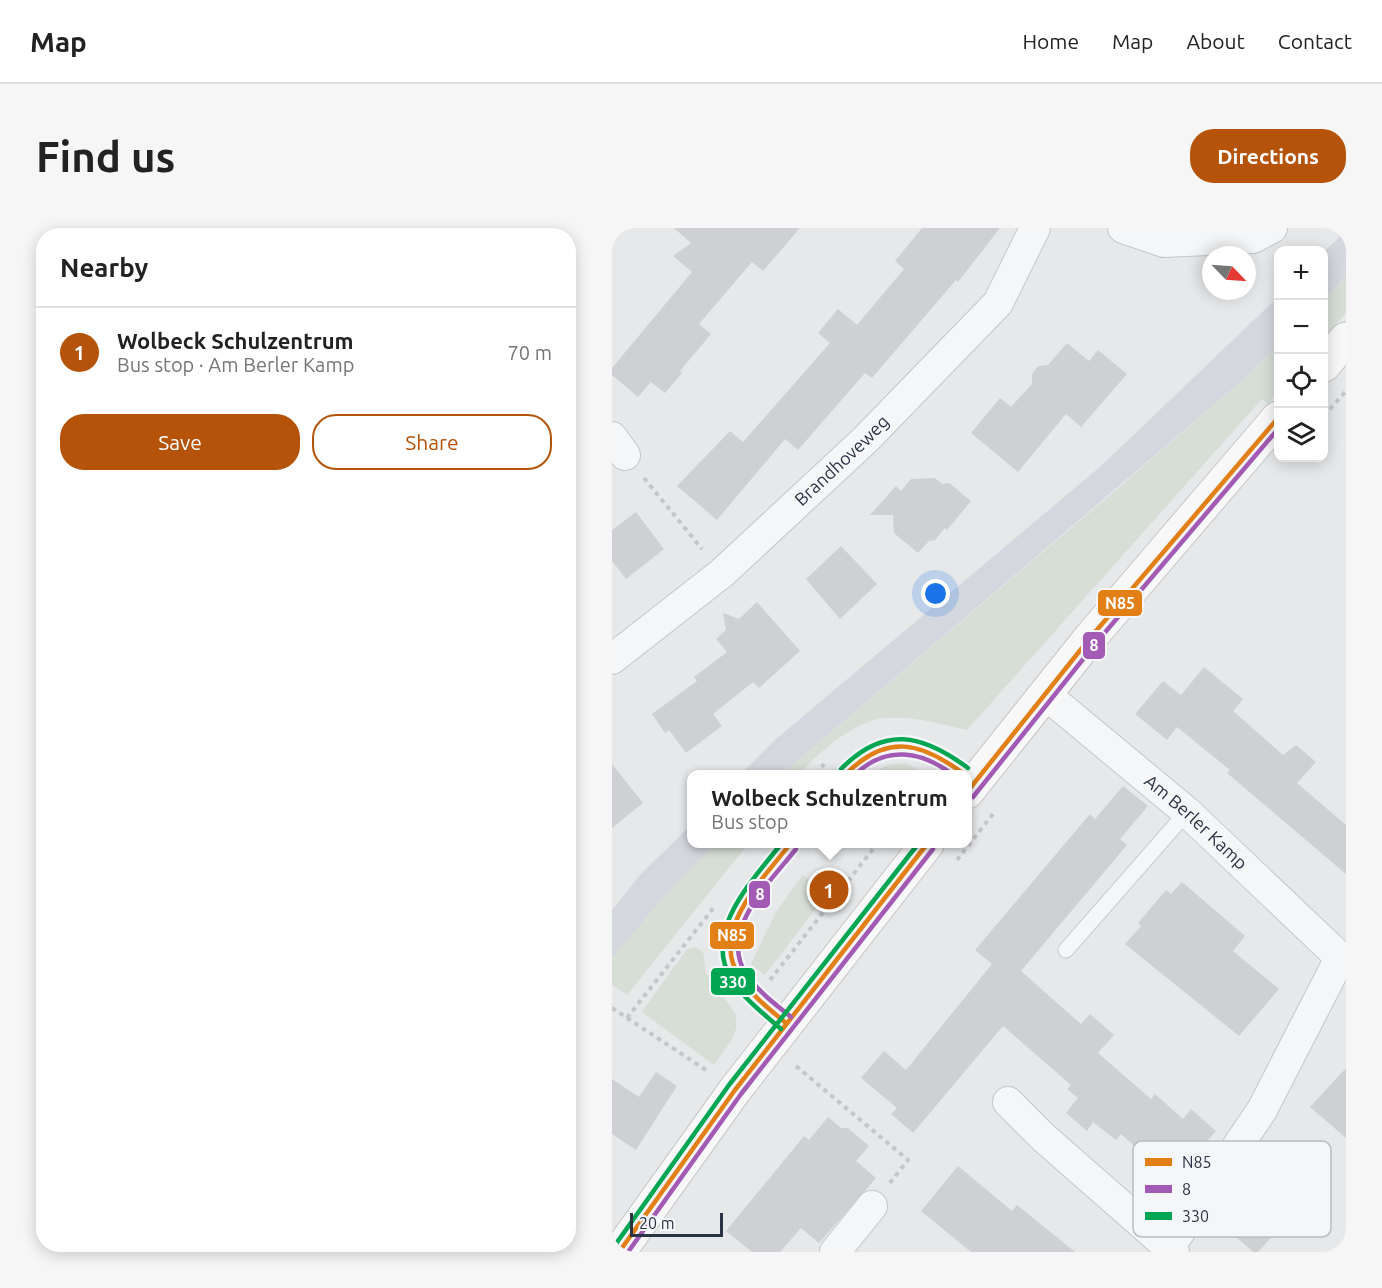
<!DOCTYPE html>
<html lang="en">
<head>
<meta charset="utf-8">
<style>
	:root { --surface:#fff; --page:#f6f6f6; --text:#222; --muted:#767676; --line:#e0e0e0; --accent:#b45309 }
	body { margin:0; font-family:Ubuntu,sans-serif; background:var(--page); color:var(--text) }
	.controls { position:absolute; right:18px; top:18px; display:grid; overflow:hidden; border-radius:12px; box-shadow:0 3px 15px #0003 }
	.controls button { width:54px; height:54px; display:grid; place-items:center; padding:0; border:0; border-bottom:2px solid var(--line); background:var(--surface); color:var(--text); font:30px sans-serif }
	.compass { position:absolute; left:590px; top:18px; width:54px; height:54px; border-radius:50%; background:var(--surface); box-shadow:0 3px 15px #0003; rotate:115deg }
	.scale { position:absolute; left:18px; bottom:15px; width:93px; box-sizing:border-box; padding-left:6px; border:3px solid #2b3445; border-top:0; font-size:16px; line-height:21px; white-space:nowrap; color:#2b3445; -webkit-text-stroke:4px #f4f6f9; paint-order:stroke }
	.you { position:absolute; left:324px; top:366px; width:21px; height:21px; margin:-15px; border:4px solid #fff; border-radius:50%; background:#1a73e8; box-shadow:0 0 0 9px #1a73e833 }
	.badge { display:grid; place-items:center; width:39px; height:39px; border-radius:50%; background:var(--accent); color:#fff; font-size:20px; font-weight:700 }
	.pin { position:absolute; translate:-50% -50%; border:3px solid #fff; box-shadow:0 2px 6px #0006 }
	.popup { position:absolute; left:75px; top:542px; width:285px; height:78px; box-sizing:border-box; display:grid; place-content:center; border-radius:12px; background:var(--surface); filter:drop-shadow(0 2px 4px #0005); font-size:20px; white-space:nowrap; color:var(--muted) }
	.popup b { font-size:22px; color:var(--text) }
	.popup::after { content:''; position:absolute; left:50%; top:100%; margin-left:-12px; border:12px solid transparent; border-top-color:var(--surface) }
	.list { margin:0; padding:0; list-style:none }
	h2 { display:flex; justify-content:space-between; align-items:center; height:78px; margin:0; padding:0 24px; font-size:26px }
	h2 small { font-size:20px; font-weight:400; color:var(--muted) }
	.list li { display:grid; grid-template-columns:39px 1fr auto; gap:18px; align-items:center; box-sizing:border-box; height:90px; padding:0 24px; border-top:2px solid var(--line) }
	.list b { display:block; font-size:22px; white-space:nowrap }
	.list p { margin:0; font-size:20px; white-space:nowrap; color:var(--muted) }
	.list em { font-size:20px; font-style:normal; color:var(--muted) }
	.actions { display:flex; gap:12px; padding:18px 24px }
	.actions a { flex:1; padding:14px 0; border:2px solid var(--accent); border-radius:24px; text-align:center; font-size:21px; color:var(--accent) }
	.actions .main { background:var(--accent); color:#fff }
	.icon { flex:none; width:33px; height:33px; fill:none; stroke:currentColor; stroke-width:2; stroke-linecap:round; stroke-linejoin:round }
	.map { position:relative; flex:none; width:734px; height:1024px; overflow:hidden; border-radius:24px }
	header { display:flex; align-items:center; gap:36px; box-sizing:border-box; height:84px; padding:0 30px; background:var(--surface); border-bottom:2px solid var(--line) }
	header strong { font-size:28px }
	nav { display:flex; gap:33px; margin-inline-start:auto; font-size:21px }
	.intro { display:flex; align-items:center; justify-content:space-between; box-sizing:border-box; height:144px; padding:0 36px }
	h1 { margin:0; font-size:42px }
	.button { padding:15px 27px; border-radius:24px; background:var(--accent); color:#fff; font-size:21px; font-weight:700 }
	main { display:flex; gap:36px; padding:0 36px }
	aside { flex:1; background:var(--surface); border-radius:24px; box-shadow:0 3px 15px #0003 }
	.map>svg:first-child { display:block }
	.built { fill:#d4d7dd }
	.green { fill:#d6ded6 }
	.building { fill:#ced0d3 }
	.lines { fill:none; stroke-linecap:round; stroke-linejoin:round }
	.lane-casing { stroke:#c4c6c8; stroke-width:17 }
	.street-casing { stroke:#c4c6c8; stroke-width:32 }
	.secondary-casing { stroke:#c4c6c8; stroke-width:35 }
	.path { stroke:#c5c6ca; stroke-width:4; stroke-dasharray:4.5 4.5; stroke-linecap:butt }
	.lane { stroke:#f5f6f7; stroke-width:15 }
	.street { stroke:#f5f6f7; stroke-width:30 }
	.secondary { stroke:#f8f8f8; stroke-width:33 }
	.bus-1-casing { stroke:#f4f6f9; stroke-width:9 }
	.bus-2-casing { stroke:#f4f6f9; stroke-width:9 }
	.bus-3-casing { stroke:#f4f6f9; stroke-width:9 }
	.bus-1 { stroke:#e27f17; stroke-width:4.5 }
	.bus-2 { stroke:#a25ab4; stroke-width:4.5 }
	.bus-3 { stroke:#00a651; stroke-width:4.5 }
	.labels { text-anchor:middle; stroke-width:6; stroke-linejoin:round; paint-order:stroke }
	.street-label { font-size:18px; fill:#2b3445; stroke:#f4f6f9 }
	.key { fill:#f4f6f9; stroke:#b8bcc3; stroke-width:1.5 }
	.key-label { font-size:16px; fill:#2b3445 }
	.line-badge { stroke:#f4f6f9; stroke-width:2 }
	.badge-label { font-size:16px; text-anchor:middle; font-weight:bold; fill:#fff }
</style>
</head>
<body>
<header>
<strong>Map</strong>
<nav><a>Home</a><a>Map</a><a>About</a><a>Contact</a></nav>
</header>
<div class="intro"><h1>Find us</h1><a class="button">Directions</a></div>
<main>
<aside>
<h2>Nearby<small></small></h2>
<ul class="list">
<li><span class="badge">1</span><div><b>Wolbeck Schulzentrum</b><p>Bus stop · Am Berler Kamp</p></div><em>70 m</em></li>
</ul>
<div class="actions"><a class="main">Save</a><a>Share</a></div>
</aside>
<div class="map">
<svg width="734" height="1024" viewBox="0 0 734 1024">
	<rect width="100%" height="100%" fill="#e6e8ea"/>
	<g class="built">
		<path d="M 734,2 L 734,49 L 712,71 L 712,24 Z"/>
		<path d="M 666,69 L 666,117 L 632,151 L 170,546 L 129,546 L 164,511 L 488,239 Z"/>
		<path d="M 79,597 L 79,616 L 103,616 L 50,671 L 0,730 L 0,682 L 28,647 Z"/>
	</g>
	<g class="green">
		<path d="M 734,49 L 734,85 L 712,111 L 712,71 Z"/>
		<path d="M 666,117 L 666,164 L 656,176 L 650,171 L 355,502 C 328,496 299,487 272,490 C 244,492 204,526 188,546 L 170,546 L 504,262 L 632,151 Z"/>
		<path d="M 294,535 L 310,544 L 308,546 L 257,546 L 276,537 Z"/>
		<path d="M 103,616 L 136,616 L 15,767 L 0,757 L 0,730 L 50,671 Z"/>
		<path d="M 191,647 L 215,666 L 153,747 L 139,736 L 164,684 Z"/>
		<path d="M 83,719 L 91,724 L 94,745 L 124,786 L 124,801 L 119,813 L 102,837 L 30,784 L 75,721 Z"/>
	</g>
	<g class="building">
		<path d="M 62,0 L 188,0 L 151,43 L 140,34 L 87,96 L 99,106 L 68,143 L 70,145 L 53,165 L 39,154 L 26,169 L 0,147 L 0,140 L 80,44 L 61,28 L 79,15 Z"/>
		<path d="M 310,0 L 388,0 L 346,54 L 344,52 L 260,150 L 253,145 L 186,222 L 173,211 L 105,292 L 65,258 L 118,203 L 131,214 L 218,115 L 206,105 L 226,81 L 245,97 L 292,41 L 283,33 Z"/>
		<path d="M 455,115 L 477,133 L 486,122 L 515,146 L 469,199 L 454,186 L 406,244 L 359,205 L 388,170 L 399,179 L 420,156 L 420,146 L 426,138 L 436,137 Z"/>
		<path d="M 323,250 L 330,256 L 337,255 L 359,273 L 335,302 L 333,300 L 323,312 L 317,313 L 306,325 L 282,305 L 281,287 L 258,287 L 284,258 L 289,263 L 299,251 Z"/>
		<path d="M 24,284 L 52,321 L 14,351 L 0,333 L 0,302 Z"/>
		<path d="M 229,318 L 265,356 L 228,391 L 194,351 Z"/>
		<path d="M 145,374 L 188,423 L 147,460 L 141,454 L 101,486 L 110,498 L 74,525 L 57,502 L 53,505 L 40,486 L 85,453 L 82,449 L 115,424 L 104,411 L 114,402 L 111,385 L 127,391 Z"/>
		<path d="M 592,439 L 631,471 L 621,483 L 671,527 L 684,517 L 704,534 L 685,555 L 734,597 L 734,646 L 615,545 L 618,542 L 565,499 L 555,512 L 523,486 L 551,453 L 569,467 Z"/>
		<path d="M 0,536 L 31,575 L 0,600 Z"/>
		<path d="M 511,558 L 536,578 L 508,611 L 515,617 L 409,743 L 469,796 L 478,786 L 502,807 L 486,825 L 539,871 L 543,866 L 571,891 L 579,881 L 604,903 L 567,944 L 546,926 L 539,933 L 509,906 L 504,912 L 481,894 L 475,903 L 454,885 L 466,870 L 455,861 L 459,857 L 391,798 L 301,905 L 279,886 L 285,880 L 249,850 L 272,823 L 294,842 L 380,736 L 363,722 L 478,586 L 483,591 Z"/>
		<path d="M 570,654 L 633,708 L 621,723 L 667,761 L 627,808 L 513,716 L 529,698 L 526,695 L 554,662 L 559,666 Z"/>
		<path d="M 734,840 L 734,910 L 698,879 Z"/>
		<path d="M 44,844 L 65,858 L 24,922 L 0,906 L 0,851 L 27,869 Z"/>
		<path d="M 216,889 L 229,900 L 236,900 L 257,918 L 244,933 L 264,950 L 207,1015 L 189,1000 L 168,1024 L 140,1024 L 114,1003 L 192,908 L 197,912 Z"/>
		<path d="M 346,938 L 400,983 L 405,977 L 463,1024 L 359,1024 L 309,983 Z"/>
		<path d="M 678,940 L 710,968 L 681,1000 L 674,993 L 646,1024 L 641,1024 L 613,999 L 651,956 L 658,962 Z"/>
	</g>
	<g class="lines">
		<defs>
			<g id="lane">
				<path d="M 234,546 C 270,503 313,514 352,546"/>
				<path d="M 454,722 L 575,584"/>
				<path d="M 174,795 C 78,723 121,693 178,616"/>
			</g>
			<g id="street">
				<path d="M 511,0 L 552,14 L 641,10 L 660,0"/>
				<path d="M 0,209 L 13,227"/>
				<path id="s1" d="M 0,431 L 110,345 L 253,212 L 386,75 L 423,0"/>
				<path id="s2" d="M 433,466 L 575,584 L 734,735"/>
				<path d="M 396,874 L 431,909 L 562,1024"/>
				<path d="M 223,1024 L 260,978"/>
				<path d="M 554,1024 L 650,882 L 728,730"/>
			</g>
			<g id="secondary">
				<path d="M 712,137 L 734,111"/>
				<path d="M 355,564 L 478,410 L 666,190"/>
				<path d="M 7,1024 L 123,862 L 315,616"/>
			</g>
		</defs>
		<use href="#lane" class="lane-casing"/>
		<use href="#street" class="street-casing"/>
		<use href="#secondary" class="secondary-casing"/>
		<g class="path">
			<path d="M 712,188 L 733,164"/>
			<path d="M 32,250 L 90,321"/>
			<path d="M 204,546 L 212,536"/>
			<path d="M 345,632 L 381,586"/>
			<path d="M 158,752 L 265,616"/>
			<path d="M 0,780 L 97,844"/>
			<path d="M 15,790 L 103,678"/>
			<path d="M 184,838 L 296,932 L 277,956"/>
		</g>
		<use href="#lane" class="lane"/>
		<use href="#street" class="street"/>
		<use href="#secondary" class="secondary"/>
		<defs>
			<g id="bus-1">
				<path d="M 234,546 C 275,505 309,514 352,546"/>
				<path d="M 355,564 L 478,410 L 666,190"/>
				<path d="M 174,795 C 157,781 140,768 128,749 C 96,704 152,650 178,616"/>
				<path d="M 7,1024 L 123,862 L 315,616"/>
			</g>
			<g id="bus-2">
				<path d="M 244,546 C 274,517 309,523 340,546"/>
				<path d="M 361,569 L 484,415 L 666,201"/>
				<path d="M 179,789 C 163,776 144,762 133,744 C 107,701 160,652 184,621"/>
				<path d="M 16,1024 L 129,866 L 321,621"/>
			</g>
			<g id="bus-3">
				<path d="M 229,541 C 272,497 310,506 356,540"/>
				<path d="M 169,616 C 141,652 89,704 120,752 C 133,772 152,786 169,801"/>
				<path d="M 1,1020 L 117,857 L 306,616"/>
			</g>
		</defs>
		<use href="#bus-1" class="bus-1-casing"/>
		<use href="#bus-2" class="bus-2-casing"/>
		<use href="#bus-3" class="bus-3-casing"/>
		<use href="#bus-1" class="bus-1"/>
		<use href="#bus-2" class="bus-2"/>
		<use href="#bus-3" class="bus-3"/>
	</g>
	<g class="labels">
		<g class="street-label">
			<text dy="6" stroke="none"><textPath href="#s1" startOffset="304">Brandhoveweg</textPath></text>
			<text dy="6" stroke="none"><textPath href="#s2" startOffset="198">Am Berler Kamp</textPath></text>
		</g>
	</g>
	<rect x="521" y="913" width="198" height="96" rx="9" class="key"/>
	<rect x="533" y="930" width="27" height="8" fill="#e27f17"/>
	<rect x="533" y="957" width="27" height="8" fill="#a25ab4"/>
	<rect x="533" y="984" width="27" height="8" fill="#00a651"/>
	<g class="key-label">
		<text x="570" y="940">N85</text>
		<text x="570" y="967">8</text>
		<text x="570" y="994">330</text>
	</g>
	<g class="line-badge">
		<rect x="485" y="361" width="46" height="28" rx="6" fill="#e27f17"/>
		<rect x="470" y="403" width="24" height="29" rx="6" fill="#a25ab4"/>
		<rect x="136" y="652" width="23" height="29" rx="6" fill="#a25ab4"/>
		<rect x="97" y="693" width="46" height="29" rx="6" fill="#e27f17"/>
		<rect x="98" y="739" width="46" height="29" rx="6" fill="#00a651"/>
	</g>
	<g class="badge-label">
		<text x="508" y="381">N85</text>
		<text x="482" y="423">8</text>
		<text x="148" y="672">8</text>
		<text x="120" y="713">N85</text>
		<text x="121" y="760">330</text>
	</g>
</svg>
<div class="controls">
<button>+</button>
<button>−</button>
<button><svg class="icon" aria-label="locate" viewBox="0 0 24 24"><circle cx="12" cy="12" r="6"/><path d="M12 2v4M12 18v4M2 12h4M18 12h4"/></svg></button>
<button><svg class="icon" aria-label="layers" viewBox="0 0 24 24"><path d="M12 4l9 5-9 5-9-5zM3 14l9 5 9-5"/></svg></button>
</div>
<svg class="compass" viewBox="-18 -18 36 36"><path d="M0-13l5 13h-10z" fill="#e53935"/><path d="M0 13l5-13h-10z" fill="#767676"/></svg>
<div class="scale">20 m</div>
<div class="you"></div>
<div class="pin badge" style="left:217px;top:662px">1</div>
<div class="popup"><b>Wolbeck Schulzentrum</b>Bus stop</div>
</div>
</main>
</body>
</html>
